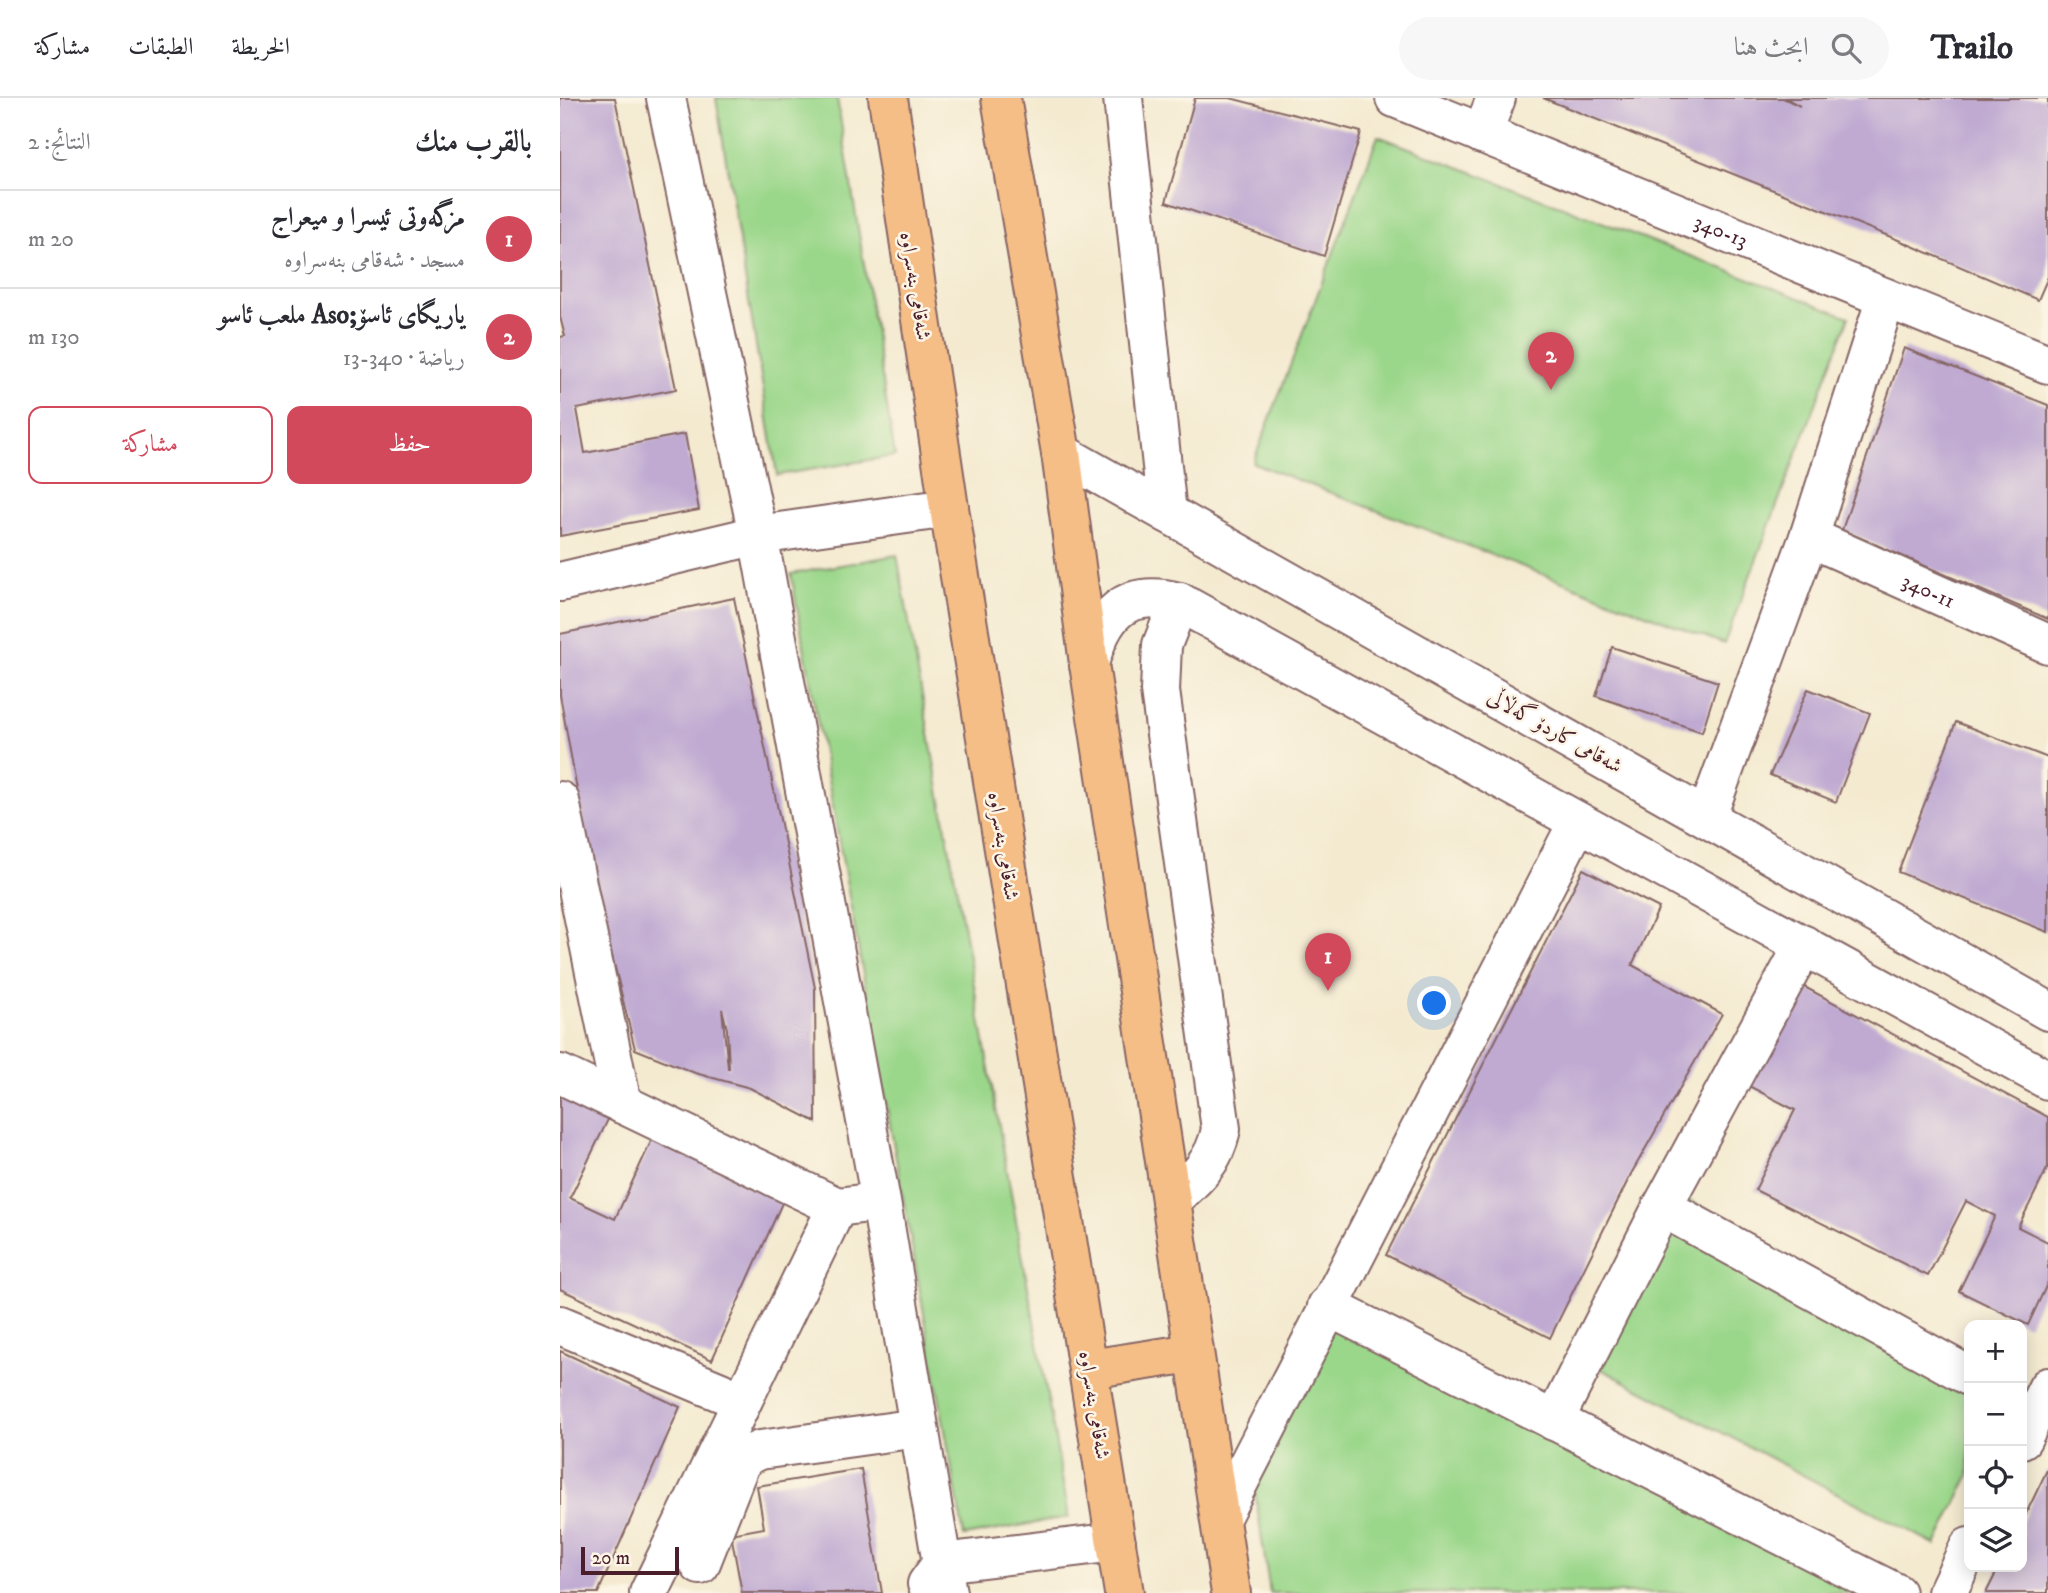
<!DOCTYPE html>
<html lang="ar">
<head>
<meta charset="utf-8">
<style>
	:root { --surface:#fff; --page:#f7f7f7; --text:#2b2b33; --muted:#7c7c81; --line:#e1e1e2; --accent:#d1495b }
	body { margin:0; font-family:"IM FELL DW Pica",Amiri,serif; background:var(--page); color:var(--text); direction:rtl }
	.controls { position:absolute; right:21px; bottom:21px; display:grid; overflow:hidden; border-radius:14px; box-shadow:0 4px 18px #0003 }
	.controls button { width:63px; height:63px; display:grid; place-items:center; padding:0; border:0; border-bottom:2px solid var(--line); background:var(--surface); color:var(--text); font:35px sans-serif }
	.scale { position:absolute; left:21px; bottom:18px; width:98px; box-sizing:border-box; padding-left:7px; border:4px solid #4a1f2b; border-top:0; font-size:19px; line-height:24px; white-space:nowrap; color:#4a1f2b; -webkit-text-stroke:5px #fcf5e5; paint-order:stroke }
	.you { position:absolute; left:875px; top:906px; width:24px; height:24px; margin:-18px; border:5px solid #fff; border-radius:50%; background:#1a73e8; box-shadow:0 0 0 10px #1a73e833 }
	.badge { display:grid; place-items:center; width:46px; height:46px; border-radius:50%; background:var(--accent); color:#fff; font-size:23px; font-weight:700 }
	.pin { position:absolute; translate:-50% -58px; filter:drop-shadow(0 2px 4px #0008) }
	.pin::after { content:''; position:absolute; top:37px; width:24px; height:21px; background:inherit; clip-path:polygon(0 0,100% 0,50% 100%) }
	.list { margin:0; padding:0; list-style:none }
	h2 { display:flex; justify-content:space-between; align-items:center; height:91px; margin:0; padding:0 28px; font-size:30px }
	h2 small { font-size:23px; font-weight:400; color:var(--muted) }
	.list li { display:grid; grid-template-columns:46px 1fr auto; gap:21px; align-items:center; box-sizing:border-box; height:98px; padding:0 28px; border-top:2px solid var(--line) }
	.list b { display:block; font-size:26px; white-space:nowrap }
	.list p { margin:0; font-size:23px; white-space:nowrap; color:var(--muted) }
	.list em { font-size:23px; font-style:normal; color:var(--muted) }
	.actions { display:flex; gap:14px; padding:21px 28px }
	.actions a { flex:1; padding:16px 0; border:2px solid var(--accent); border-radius:14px; text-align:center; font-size:24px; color:var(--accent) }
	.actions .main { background:var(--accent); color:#fff }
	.icon { flex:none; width:38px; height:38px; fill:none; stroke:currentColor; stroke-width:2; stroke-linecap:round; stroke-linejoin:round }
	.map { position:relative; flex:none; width:1488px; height:1495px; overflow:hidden; direction:ltr }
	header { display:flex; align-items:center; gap:42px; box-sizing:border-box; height:98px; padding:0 35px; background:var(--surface); border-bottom:2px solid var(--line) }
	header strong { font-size:33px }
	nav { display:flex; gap:38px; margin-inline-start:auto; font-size:24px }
	.search { width:490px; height:63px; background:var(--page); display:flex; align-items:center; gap:18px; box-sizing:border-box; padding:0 24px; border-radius:38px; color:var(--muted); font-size:26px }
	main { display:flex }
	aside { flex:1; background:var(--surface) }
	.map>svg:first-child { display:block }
	.green { fill:#9bd78b; stroke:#727b5b; stroke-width:2 }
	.building { fill:#c0aad2; fill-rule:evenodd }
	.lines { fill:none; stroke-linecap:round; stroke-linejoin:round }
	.minor-casing { stroke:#866665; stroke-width:42 }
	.major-casing { stroke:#866665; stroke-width:42 }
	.minor { stroke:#fff; stroke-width:38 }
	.major { stroke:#f6be87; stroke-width:38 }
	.labels { text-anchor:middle; stroke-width:5; stroke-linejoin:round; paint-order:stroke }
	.street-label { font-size:21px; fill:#4a1f2b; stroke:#fcf5e5 }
</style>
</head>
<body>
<header>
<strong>Trailo</strong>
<div class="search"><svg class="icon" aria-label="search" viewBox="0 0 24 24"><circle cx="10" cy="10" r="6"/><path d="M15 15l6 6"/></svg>ابحث هنا</div>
<nav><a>الخريطة</a><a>الطبقات</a><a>مشاركة</a></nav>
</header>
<main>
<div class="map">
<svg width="1488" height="1495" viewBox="0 0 1488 1495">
	<rect width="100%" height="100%" fill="#fcf5e5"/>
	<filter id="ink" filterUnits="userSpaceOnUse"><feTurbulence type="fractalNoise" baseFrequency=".0143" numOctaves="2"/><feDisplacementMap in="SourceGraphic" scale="14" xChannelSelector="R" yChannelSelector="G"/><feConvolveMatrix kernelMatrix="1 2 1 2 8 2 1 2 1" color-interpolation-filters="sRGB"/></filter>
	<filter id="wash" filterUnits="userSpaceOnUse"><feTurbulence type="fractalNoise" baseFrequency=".00686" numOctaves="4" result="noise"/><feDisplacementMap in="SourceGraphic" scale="28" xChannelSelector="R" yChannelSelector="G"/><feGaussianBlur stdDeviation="1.57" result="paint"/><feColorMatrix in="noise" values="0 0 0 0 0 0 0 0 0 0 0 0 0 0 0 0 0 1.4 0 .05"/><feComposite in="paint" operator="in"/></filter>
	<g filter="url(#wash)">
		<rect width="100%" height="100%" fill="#f4ead0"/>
		<g class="green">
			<path d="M 156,0 L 277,0 L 335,358 L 217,377 Z"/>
			<path d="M 818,38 L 1289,219 L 1164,546 L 693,365 Z"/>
			<path d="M 337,457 L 509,1419 L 404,1438 L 231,476 Z"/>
			<path d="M 1123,1099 L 1409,1263 L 1409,1378 L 1376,1447 L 1041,1271 Z"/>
			<path d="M 781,1205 L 1346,1495 L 710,1495 L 693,1381 Z"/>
		</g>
		<g id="blocks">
			<g class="building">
				<path d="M 0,0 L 55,0 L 116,291 L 17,311 L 25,355 L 125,336 L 139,412 L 0,438 L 0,239 L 5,238 L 0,219 Z"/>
				<path d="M 635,0 L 670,0 L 801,34 L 764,158 L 606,104 Z"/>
				<path d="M 983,0 L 1223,0 L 1240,8 L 1226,0 L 1488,0 L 1488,179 L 1478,202 L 1336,141 Z"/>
				<path d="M 1344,250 L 1488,307 L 1488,521 L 1282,432 Z"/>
				<path d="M 174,500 L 255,890 L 256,1024 L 190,990 L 135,975 L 75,951 L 33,780 L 0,597 L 0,536 ZM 162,911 L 167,931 L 169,970 L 168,970 Z"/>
				<path d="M 1052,549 L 1158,584 L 1142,634 L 1036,598 Z"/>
				<path d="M 1248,591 L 1310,615 L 1276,704 L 1210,677 Z"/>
				<path d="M 1396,624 L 1488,660 L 1488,834 L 1338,774 Z"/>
				<path d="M 1023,771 L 1099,810 L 1072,867 L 1162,916 L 1071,1076 L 990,1240 L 826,1157 Z"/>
				<path d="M 1237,885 L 1488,1019 L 1488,1069 L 1458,1129 L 1488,1144 L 1488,1184 L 1468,1227 L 1399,1193 L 1435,1118 L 1406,1103 L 1368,1178 L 1195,1092 L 1235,1012 L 1185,986 Z"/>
				<path d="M 0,980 L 55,1007 L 10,1100 L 55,1121 L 95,1035 L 226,1096 L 152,1262 L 0,1191 Z"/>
				<path d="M 0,1253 L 120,1309 L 38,1495 L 0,1495 Z"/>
				<path d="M 1488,1370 L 1488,1495 L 1426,1495 L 1439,1469 L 1462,1469 L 1462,1424 Z"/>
				<path d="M 301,1371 L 322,1495 L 182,1495 L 171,1436 L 204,1430 L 197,1388 Z"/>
			</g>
		</g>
	</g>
	<g filter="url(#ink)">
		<use href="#blocks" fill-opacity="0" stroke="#866665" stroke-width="2"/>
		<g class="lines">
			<defs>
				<g id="minor">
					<path d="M 106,0 L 198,437 L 321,1104 L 387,1495"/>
					<path d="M 563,0 L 607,415"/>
					<path id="s1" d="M 835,0 L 1488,266"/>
					<path d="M 922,36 L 936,0"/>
					<path d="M 501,355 L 1488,913"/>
					<path id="s2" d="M 1249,439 L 1488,546"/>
					<path d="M 0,484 L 198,437 L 389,410"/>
					<path d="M 529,566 C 543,516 564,490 619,504 L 1488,982"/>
					<path d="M 0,703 L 62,1006"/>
					<path d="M 1147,718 L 1249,439 L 1326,200"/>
					<path d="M 0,976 L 277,1109 L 301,1106"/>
					<path d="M 611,1102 C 635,1082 655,1064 661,1031 L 600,593 L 602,547 L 619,504"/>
					<path d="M 1102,1109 L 1409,1278"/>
					<path d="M 767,1208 L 1336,1495"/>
					<path d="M 0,1227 L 182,1303"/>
					<path d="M 994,1323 L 1102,1109 L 1244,847"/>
					<path d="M 1462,1341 L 1488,1289"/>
					<path d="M 660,1421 L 1018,724"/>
					<path d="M 140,1467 L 180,1366 L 188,1357 L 200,1352 L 358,1330"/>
					<path d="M 367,1486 L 382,1465 L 556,1444"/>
					<path d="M 89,1495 L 277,1109"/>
					<path d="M 1387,1495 L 1409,1449"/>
				</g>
				<g id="major">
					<path d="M 328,0 L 389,410 L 564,1495"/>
					<path d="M 441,0 L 501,355 L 529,566 L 671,1495"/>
					<path d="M 529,1271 L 632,1255"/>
				</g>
			</defs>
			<use href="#minor" class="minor-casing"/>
			<use href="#major" class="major-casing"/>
			<use href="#minor" class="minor"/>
			<use href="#major" class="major"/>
		</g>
	</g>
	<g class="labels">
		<g class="street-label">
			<text dy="7" stroke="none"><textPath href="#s1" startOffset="352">340-13</textPath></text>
			<text transform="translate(356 188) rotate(81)" y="7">شەقامی بنەسراوە</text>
			<text dy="7" stroke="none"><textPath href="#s2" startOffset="131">340-11</textPath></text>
			<text transform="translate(995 633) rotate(29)" y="7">شەقامی کاردۆ گەڵاڵی</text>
			<text transform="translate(444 748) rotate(81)" y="7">شەقامی بنەسراوە</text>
			<text transform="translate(535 1307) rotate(81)" y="7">شەقامی بنەسراوە</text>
		</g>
	</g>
</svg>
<div class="controls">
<button>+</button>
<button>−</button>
<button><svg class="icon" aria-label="locate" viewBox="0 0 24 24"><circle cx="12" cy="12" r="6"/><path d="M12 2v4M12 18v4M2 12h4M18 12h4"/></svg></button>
<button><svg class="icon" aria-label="layers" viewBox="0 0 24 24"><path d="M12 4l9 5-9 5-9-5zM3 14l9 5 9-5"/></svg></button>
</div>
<div class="scale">20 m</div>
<div class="you"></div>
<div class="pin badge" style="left:768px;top:893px">1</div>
<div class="pin badge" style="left:991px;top:292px">2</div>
</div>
<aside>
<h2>بالقرب منك<small>النتائج: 2</small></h2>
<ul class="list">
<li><span class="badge">1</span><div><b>مزگەوتی ئیسرا و میعراج</b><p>مسجد · شەقامی بنەسراوە</p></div><em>20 m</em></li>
<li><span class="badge">2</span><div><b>یاریگای ئاسۆ;Aso ملعب ئاسو</b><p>رياضة · 340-13</p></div><em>130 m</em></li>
</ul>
<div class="actions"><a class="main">حفظ</a><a>مشاركة</a></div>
</aside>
</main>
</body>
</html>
